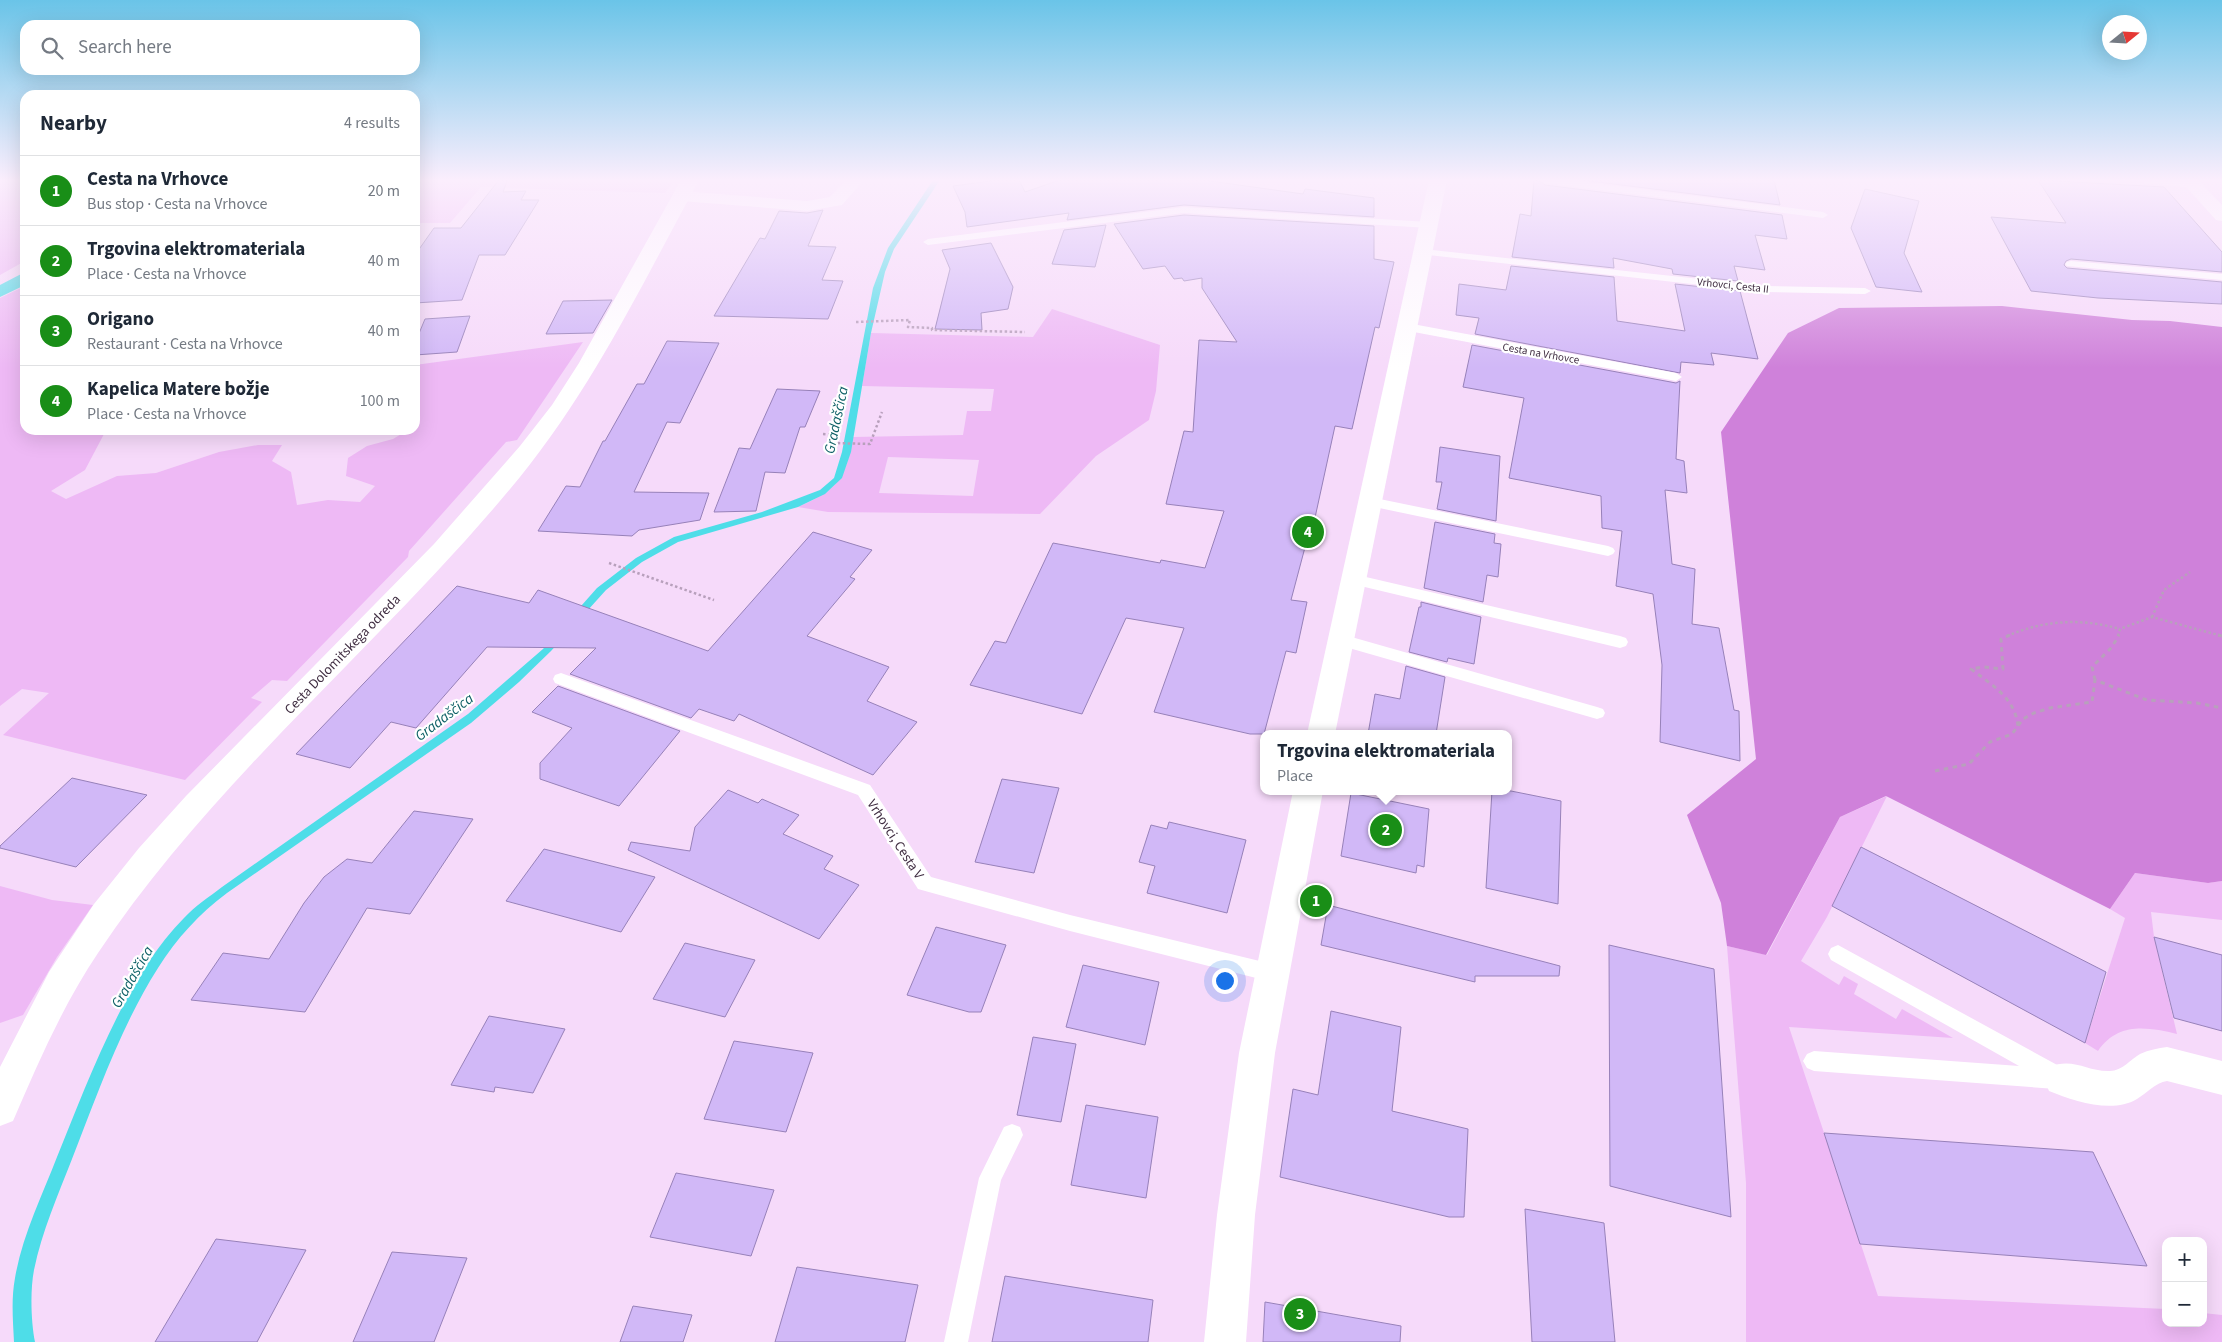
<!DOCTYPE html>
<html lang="en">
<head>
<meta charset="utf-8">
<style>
	:root { --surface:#fff; --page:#f6f6f7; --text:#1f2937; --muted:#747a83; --line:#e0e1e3; --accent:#198e17 }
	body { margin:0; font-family:"Source Sans 3",sans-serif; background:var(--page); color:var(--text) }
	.controls { position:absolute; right:15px; bottom:15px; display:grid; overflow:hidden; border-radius:10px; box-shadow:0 5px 20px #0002 }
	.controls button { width:45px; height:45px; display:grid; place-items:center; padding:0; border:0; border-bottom:1px solid var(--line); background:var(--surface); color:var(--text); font:25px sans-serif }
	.compass { position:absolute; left:2102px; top:15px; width:45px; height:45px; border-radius:50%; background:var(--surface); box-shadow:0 5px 20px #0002; rotate:72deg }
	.you { position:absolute; left:1224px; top:980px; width:18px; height:18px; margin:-12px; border:4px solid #fff; border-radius:50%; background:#1a73e8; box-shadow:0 0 0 8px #1a73e833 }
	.badge { display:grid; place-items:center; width:32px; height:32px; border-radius:50%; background:var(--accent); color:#fff; font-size:16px; font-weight:700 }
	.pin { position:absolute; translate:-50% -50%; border:2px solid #fff; box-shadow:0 1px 5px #0006 }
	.popup { position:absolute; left:1260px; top:730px; width:252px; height:65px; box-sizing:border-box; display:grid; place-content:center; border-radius:10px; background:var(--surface); filter:drop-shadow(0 1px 4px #0005); font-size:16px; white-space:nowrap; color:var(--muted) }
	.popup b { font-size:19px; color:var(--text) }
	.popup::after { content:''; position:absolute; left:50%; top:100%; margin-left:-10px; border:10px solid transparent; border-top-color:var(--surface) }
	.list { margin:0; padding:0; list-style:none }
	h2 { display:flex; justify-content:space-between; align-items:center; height:65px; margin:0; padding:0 20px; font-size:21px }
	h2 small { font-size:16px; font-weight:400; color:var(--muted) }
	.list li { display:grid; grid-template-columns:32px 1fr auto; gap:15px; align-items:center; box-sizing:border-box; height:70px; padding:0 20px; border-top:1px solid var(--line) }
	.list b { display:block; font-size:19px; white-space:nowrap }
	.list p { margin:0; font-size:16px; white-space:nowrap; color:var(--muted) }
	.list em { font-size:16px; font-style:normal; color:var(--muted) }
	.icon { flex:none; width:28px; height:28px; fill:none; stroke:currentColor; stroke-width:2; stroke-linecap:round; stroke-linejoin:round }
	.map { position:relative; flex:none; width:2222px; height:1342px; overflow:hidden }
	.search { position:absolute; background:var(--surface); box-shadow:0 5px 20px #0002; left:20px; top:20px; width:400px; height:55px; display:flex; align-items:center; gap:12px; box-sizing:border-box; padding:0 18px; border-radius:15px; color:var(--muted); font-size:19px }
	.panel { position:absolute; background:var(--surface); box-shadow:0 5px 20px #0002; left:20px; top:90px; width:400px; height:345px; border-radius:15px }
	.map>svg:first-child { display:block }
	.green { fill:#eeb9f5; fill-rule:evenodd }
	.forest { fill:#cf81da }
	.water { fill:#4edde8 }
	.building { fill:#d1b8f7; stroke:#9781b9 }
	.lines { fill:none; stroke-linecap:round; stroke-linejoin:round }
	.path-far1 { stroke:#b8a0bc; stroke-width:2.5; stroke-dasharray:2.5 2.5; stroke-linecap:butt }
	.path { stroke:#b8a0bc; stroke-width:3; stroke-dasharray:4.5 4.5; stroke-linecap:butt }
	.service { fill:#fff; fill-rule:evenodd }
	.minor { fill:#fff; fill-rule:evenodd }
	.tertiary { fill:#fff; fill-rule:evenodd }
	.labels { text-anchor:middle; stroke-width:4.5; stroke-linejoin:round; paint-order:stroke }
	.far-street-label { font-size:11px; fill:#402e42; stroke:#fff }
	.street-label { font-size:14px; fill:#402e42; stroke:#fff }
	.water-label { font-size:15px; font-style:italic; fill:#0f6167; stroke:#fff }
</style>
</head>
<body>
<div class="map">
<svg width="2222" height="1342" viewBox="0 0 2222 1342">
	<rect width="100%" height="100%" fill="#f6dafa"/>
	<g class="green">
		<path d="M 0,180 L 25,180 L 25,261 L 0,275 Z"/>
		<path d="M 415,180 L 657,180 L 672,183 L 665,193 L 481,187 L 450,223 L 415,223 Z"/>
		<path d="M 25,286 L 25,430 L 104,430 L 104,434 L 85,470 L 51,491 L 66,499 L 117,476 L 156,473 L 219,452 L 258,445 L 282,445 L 272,461 L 291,472 L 297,505 L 328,500 L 360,502 L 375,486 L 346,476 L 348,458 L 367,446 L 393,439 L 408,430 L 415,430 L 415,365 L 583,342 L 517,440 L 506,442 L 409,551 L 408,557 L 287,681 L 272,680 L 251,698 L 262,702 L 185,780 L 3,735 L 49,693 L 22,689 L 0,706 L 0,298 Z"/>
		<path d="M 1052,309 L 1160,345 L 1156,391 L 1149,420 L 1096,456 L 1040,514 L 828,512 L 798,507 C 838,489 845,481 853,437 L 963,435 L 967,411 L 991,411 L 994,389 L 862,386 L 871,333 L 1033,337 ZM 888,457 L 979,460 L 973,496 L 879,493 Z"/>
		<path d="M 1887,796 L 1827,917 L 1801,961 L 1839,985 L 1844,976 L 1858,984 L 1854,994 L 1896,1019 L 1902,1009 L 1953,1038 L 1789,1027 L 1878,1296 L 2166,1309 L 2166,1323 L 2203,1323 L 2203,1313 L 2222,1315 L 2222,1342 L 1746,1342 L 1746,1183 L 1727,946 L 1767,955 L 1840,817 Z"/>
		<path d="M 2135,873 L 2208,883 L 2222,881 L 2222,920 L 2151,912 L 2154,937 L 2177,1034 C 2147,1027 2118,1022 2098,1051 L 2085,1043 L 2125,918 L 2110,909 Z"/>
		<path d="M 0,886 L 52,900 L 93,905 L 57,957 L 23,1015 L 0,1023 Z"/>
	</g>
	<path class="forest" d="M 2002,306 L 2132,320 L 2170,321 L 2222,327 L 2222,881 L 2208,883 L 2135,873 L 2110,909 L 1886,796 L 1840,817 L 1766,955 L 1727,946 L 1721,903 L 1687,815 L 1756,759 L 1721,432 L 1788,333 L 1839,308 Z"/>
	<g class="water">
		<path d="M 933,180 L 940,180 L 894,249 L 885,272 L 871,333 L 851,452 L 842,478 L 825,494 L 798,507 L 678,542 L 642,562 L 606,590 L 551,651 L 519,682 L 471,723 L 227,893 C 199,914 177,938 158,968 C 121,1026 97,1095 72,1159 C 58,1195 42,1231 34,1270 C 30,1290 31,1322 35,1342 L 14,1342 C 13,1321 11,1299 15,1278 C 22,1236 42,1196 57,1157 C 88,1081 126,976 184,918 C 195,906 209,897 222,887 L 468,714 L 543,649 L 597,588 L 636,558 L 674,537 L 762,512 L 820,490 L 834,478 L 842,452 L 873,288 L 888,248 Z"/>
		<path d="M 25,272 L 25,285 L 0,297 L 0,285 Z"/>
	</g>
	<g class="building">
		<path d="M 499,180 L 507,181 L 503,192 L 526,191 L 521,200 L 539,200 L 505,255 L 479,255 L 462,300 L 415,303 L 415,255 L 434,228 L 461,228 Z"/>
		<path d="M 998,180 L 1019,180 L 1025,192 L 1060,180 L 1203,180 L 1303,194 L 1305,189 L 1374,198 L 1374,217 L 1184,205 L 1067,220 L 1069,213 L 967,227 L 965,212 L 953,186 Z"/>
		<path d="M 1534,180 L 1538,180 L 1545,185 L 1782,215 L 1787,239 L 1755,235 L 1765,270 L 1734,266 L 1738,281 L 1673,274 L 1672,269 L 1613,258 L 1614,268 L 1512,257 L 1520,214 L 1531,216 Z"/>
		<path d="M 1582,180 L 1774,180 L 1780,205 Z"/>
		<path d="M 2038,180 L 2164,187 L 2222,252 L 2222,272 L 2071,259 L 2066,261 L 2064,265 L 2067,268 L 2222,282 L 2222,304 L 2098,298 L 2031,291 L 1991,217 L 2066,223 Z"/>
		<path d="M 1865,189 L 1919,201 L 1904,253 L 1922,292 L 1876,287 L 1851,228 Z"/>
		<path d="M 823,210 L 808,246 L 836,247 L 822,280 L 843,281 L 828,319 L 714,316 L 760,238 L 765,239 L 779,211 L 807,213 Z"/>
		<path d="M 1184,215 L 1374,226 L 1374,259 L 1394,262 L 1379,328 L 1375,327 L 1352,429 L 1335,426 L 1311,536 L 1308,536 L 1291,600 L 1307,602 L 1296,653 L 1286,651 L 1264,734 L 1250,734 L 1154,712 L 1184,628 L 1126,618 L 1082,714 L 970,685 L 995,641 L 1006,643 L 1053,543 L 1160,563 L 1161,560 L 1205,568 L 1224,511 L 1166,504 L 1184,431 L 1193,432 L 1199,340 L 1237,342 L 1202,288 L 1202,278 L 1184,281 L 1182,278 L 1174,279 L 1165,266 L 1143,269 L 1114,224 Z"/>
		<path d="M 1106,225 L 1095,267 L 1052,264 L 1064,230 Z"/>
		<path d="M 991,243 L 1013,287 L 1008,309 L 981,313 L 982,330 L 935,329 L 950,269 L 942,250 Z"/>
		<path d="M 1511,266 L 1614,277 L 1617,321 L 1685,331 L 1675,284 L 1740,291 L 1758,359 L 1711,353 L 1714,365 L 1681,362 L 1680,373 L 1475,334 L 1479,318 L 1456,315 L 1459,284 L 1506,290 Z"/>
		<path d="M 612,300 L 593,333 L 546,334 L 563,301 Z"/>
		<path d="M 470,316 L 457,352 L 415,355 L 415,343 L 425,319 Z"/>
		<path d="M 667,341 L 719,343 L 680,423 L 667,422 L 634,492 L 709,493 L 700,520 L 639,530 L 632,536 L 538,531 L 566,486 L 580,487 L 603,441 L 605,441 L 637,384 L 644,384 Z"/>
		<path d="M 1472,345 L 1676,383 L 1680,381 L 1676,459 L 1684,461 L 1687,493 L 1665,490 L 1672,564 L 1695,569 L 1692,624 L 1719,628 L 1734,710 L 1739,711 L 1740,761 L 1660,742 L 1662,665 L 1653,594 L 1616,586 L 1622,531 L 1602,528 L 1601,496 L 1509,478 L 1524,398 L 1463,387 Z"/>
		<path d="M 777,389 L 820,391 L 805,427 L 800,427 L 785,473 L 765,472 L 756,511 L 714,512 L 739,448 L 750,449 Z"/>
		<path d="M 1440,447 L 1500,456 L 1496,521 L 1437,509 L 1442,482 L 1436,482 Z"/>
		<path d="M 1435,522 L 1495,534 L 1494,543 L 1501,544 L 1498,577 L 1487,575 L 1483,602 L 1424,588 Z"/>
		<path d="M 813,532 L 872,550 L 850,577 L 855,579 L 807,636 L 889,667 L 867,701 L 917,722 L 873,775 L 739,714 L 734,721 L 699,709 L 691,718 L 570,674 L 596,648 L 487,647 L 416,728 L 391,722 L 350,768 L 296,754 L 457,586 L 529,603 L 538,590 L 708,651 Z"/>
		<path d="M 1421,602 L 1481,617 L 1474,664 L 1448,658 L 1447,662 L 1409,652 L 1419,607 L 1421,607 Z"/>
		<path d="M 1406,666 L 1445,677 L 1436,734 L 1368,734 L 1375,694 L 1400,699 Z"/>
		<path d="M 558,686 L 680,731 L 619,806 L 540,779 L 540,763 L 572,728 L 532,712 Z"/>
		<path d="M 72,778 L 147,795 L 76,867 L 0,848 L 0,846 Z"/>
		<path d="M 1002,779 L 1059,788 L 1034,873 L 975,862 Z"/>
		<path d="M 728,790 L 758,803 L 762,799 L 799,815 L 783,834 L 833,856 L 824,869 L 859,885 L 819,939 L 628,850 L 631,842 L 690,851 L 695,827 Z"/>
		<path d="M 1492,791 L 1511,791 L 1561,801 L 1558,904 L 1486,888 Z"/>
		<path d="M 1351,793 L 1429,809 L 1424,867 L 1417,865 L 1416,873 L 1341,856 Z"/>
		<path d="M 414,811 L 473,819 L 410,914 L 367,908 L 305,1012 L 191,1000 L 223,953 L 269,959 L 304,903 L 324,877 L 347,859 L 372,863 Z"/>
		<path d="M 1169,822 L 1246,840 L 1227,913 L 1147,893 L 1155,866 L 1139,862 L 1151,825 L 1167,829 Z"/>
		<path d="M 1861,847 L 2106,972 L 2085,1043 L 1832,906 Z"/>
		<path d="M 544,849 L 655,877 L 621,932 L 506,901 Z"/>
		<path d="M 1328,905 L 1560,966 L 1559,976 L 1475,976 L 1475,982 L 1321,945 Z"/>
		<path d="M 936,927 L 1006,945 L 981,1012 L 969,1012 L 907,995 Z"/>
		<path d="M 2154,937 L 2222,955 L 2222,1031 L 2174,1018 Z"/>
		<path d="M 685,943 L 755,960 L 725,1017 L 653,999 Z"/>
		<path d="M 1609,945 L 1714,969 L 1731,1217 L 1610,1186 Z"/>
		<path d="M 1083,965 L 1159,982 L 1145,1045 L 1066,1027 Z"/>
		<path d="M 1331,1011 L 1401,1027 L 1392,1111 L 1468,1129 L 1464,1217 L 1449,1217 L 1280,1177 L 1293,1089 L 1318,1095 Z"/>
		<path d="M 489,1016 L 565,1029 L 533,1093 L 495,1087 L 494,1092 L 451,1085 Z"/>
		<path d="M 1033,1037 L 1076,1044 L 1061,1122 L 1017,1115 Z"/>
		<path d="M 734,1041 L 813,1053 L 786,1132 L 704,1119 Z"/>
		<path d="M 1086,1105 L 1158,1117 L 1146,1198 L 1071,1185 Z"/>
		<path d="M 1824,1133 L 2093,1152 L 2147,1266 L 1860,1244 Z"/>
		<path d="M 676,1173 L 774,1190 L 751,1256 L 650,1237 Z"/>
		<path d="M 1525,1209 L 1604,1223 L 1615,1342 L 1532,1342 Z"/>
		<path d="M 216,1239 L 306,1250 L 257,1342 L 155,1342 Z"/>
		<path d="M 392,1252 L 467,1258 L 434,1342 L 353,1342 Z"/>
		<path d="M 797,1267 L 918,1285 L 905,1342 L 775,1342 Z"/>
		<path d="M 1005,1276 L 1153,1300 L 1148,1342 L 992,1342 Z"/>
		<path d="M 1265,1302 L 1401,1326 L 1400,1342 L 1263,1342 Z"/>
		<path d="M 633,1306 L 692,1315 L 683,1342 L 620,1342 Z"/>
	</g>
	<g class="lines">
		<g class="path-far1">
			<path d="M 856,322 L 910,320 L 908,327 L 932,328 L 932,330 L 1025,332"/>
			<path d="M 823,434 L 836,435 L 834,443 L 870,444 L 882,412"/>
			<path d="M 609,563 L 714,600"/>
			<path d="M 2152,617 L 2164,590 L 2190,572"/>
			<path d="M 2007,636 C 2044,620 2081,618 2120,629"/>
			<path d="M 2118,636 L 2120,629 L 2152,617 L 2222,636"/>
		</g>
		<g class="path">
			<path d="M 2010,635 L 2001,639 L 2003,669 L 1984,667 L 1971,669 C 1992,685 2015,698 2018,726"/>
			<path d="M 2218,635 L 2222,636"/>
			<path d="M 2095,680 L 2092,667 L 2112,647 L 2119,635"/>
			<path d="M 1935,771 L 1969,764 L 1990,742 L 2012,734 L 2023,719 L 2034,713 L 2050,708 L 2092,702 L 2095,680 L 2147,700 L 2197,703 L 2222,708"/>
		</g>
		<g class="service">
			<path d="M 1540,180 L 1568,180 L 1823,212 L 1828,215 L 1823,218 L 1545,183 Z"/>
			<path d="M 2139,180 C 2152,179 2190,177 2199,185 L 2194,188 L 2144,183 Z"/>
			<path d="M 1184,207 L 1429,222 L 1434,225 L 1429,228 L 1184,213 L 928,245 L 923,242 L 928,239 Z"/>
			<path d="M 1423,249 L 1765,286 L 1865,288 L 1871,291 L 1865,294 L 1765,292 L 1419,254 L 1417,252 Z"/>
			<path d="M 2071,261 L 2222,274 L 2222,280 L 2067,266 L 2065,264 L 2067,262 Z"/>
			<path d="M 1407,323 L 1676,373 L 1682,377 L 1676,381 L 1403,330 L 1401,327 Z"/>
			<path d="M 1370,497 L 1608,546 L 1613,548 L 1615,551 L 1613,554 L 1608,556 L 1365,505 L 1363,502 L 1365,499 Z"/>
			<path d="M 1353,574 L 1620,636 L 1626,638 L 1628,642 L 1626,646 L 1620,648 L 1348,583 L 1345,579 L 1348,575 Z"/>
			<path d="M 1341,634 L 1597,707 L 1603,709 L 1605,713 L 1603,717 L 1597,719 L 1335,644 L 1333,640 L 1335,636 Z"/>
			<path d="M 561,673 L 870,785 L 931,877 L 1070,915 L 1272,964 L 1279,967 L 1282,973 L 1279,979 L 1272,982 L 1070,931 L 918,889 L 858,795 L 555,683 L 553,679 L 555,675 Z"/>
			<path d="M 1838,945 L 2070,1072 L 2073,1079 L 2070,1086 L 2056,1089 L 1814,1071 L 1807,1068 L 1803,1061 L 1807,1054 L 1814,1051 L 2019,1066 L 1831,960 L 1828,954 L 1831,948 Z"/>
			<path d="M 1012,1124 L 1020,1127 L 1023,1135 L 1001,1180 L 968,1342 L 944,1342 L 979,1178 L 1004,1127 Z"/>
		</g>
		<g class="minor">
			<path d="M 846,180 L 864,180 L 842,205 L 807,211 L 681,201 L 675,200 L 672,196 L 675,192 L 681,191 L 807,201 L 830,197 Z"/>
			<path d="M 2180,180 L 2198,180 L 2222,205 L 2222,221 L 2216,220 Z"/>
			<path d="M 2167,1047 L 2222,1061 L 2222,1095 L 2167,1081 C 2155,1083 2147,1093 2137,1099 C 2112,1114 2074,1101 2049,1091 L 2044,1079 L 2049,1067 C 2074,1057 2087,1072 2110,1071 C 2122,1071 2131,1059 2140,1054 C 2149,1050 2158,1048 2167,1047 Z"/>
		</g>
		<g class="tertiary">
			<path d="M 681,180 L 699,180 C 642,284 595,384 520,477 C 386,641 215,777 98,953 C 63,1005 38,1063 13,1121 L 0,1126 L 0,1067 L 49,972 L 94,904 L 139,848 L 186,796 L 434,544 L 520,446 L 552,405 L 579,363 Z"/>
			<path d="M 1429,180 L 1447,180 L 1335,734 L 1307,734 Z"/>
			<path d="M 1293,791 L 1323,791 L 1275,1053 L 1255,1215 L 1246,1342 L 1204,1342 L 1217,1215 L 1239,1053 Z"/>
		</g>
	</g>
	<linearGradient id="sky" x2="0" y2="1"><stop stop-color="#6ac4e8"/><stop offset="0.49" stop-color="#fbeefd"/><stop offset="1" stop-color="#fbeefd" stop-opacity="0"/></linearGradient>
	<rect width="2222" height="368" fill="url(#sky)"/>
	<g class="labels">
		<g class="far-street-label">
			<text transform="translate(1733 285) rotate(6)" y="4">Vrhovci, Cesta II</text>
			<text transform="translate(1541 353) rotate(10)" y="4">Cesta na Vrhovce</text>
		</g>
		<g class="street-label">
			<text transform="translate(342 654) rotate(-46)" y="5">Cesta Dolomitskega odreda</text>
			<text transform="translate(896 839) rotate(57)" y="5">Vrhovci, Cesta V</text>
		</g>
		<g class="water-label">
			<text transform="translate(836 420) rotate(-78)" y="5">Gradaščica</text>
			<text transform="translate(444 717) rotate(-37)" y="5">Gradaščica</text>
			<text transform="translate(132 977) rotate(-60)" y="5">Gradaščica</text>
		</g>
	</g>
</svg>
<div class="controls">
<button>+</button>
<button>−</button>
</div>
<svg class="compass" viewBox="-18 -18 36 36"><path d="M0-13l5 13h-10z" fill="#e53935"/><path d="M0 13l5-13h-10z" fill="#747a83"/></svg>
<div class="you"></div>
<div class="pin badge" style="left:1316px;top:901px">1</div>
<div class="pin badge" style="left:1386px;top:830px">2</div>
<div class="popup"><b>Trgovina elektromateriala</b>Place</div>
<div class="pin badge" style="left:1300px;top:1314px">3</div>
<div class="pin badge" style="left:1308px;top:532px">4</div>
<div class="search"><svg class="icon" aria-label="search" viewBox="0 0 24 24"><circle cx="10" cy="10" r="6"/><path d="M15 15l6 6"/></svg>Search here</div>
<section class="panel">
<h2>Nearby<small>4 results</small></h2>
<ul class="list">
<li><span class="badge">1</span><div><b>Cesta na Vrhovce</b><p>Bus stop · Cesta na Vrhovce</p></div><em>20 m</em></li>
<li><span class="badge">2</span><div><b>Trgovina elektromateriala</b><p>Place · Cesta na Vrhovce</p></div><em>40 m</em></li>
<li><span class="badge">3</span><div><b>Origano</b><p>Restaurant · Cesta na Vrhovce</p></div><em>40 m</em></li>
<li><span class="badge">4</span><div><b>Kapelica Matere božje</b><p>Place · Cesta na Vrhovce</p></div><em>100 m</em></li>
</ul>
</section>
</div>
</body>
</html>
